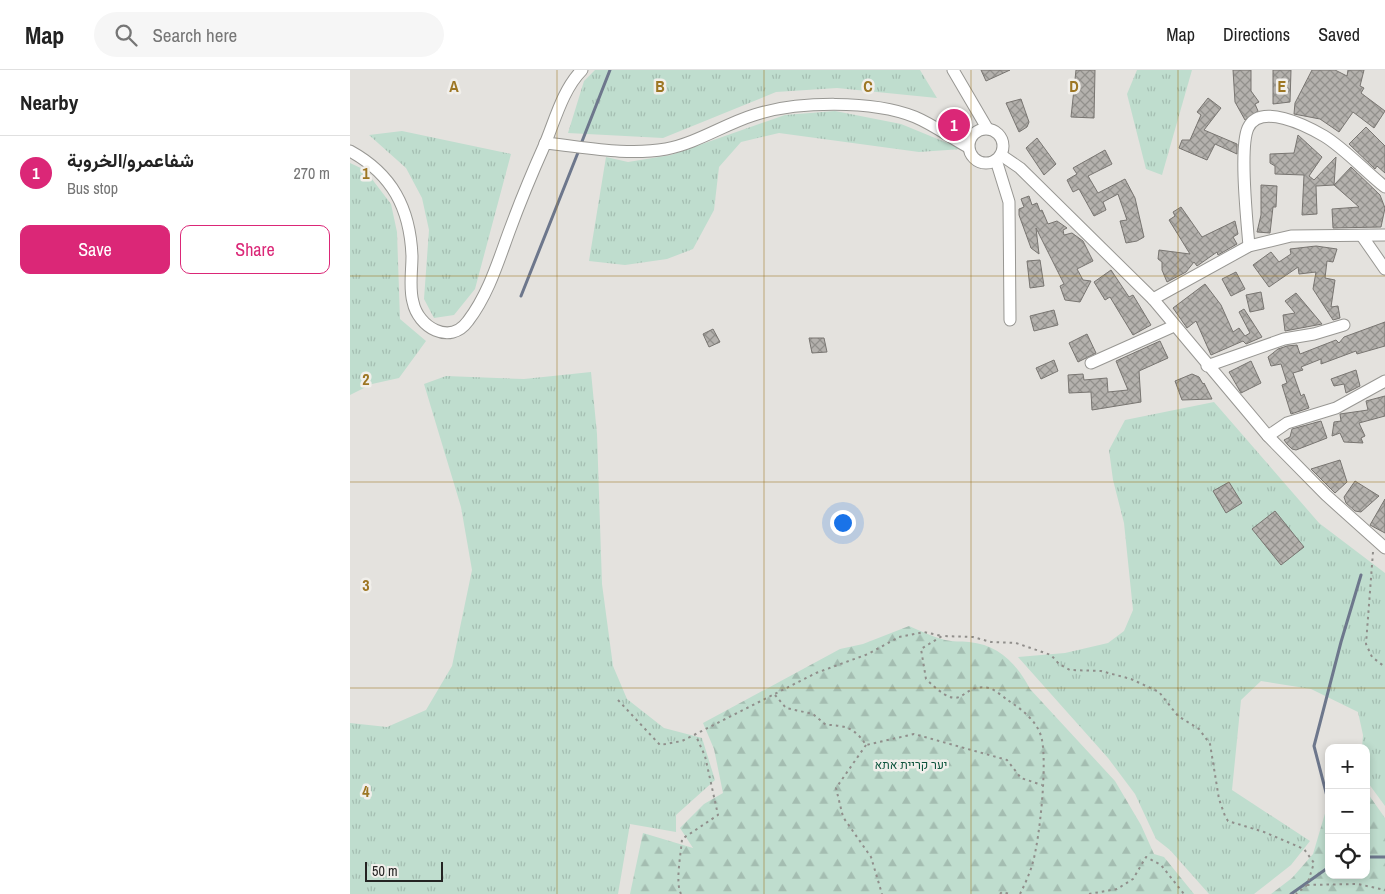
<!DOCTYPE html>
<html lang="en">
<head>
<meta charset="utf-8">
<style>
	:root { --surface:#fff; --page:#f6f6f6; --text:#222; --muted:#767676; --line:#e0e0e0; --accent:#db2777 }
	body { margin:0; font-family:"Archivo Narrow",Vazirmatn,Heebo,sans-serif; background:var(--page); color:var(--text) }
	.controls { position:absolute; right:15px; bottom:15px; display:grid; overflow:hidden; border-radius:10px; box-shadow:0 2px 8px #0003 }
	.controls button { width:45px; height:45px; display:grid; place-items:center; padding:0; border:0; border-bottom:1px solid var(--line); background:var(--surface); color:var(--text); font:25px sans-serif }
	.scale { position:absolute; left:15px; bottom:12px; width:78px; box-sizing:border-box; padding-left:5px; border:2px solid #242322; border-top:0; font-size:14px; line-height:18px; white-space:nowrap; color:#242322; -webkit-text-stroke:4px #f1efeb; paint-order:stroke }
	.you { position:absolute; left:492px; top:452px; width:18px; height:18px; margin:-12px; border:4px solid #fff; border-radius:50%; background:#1a73e8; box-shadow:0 0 0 8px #1a73e833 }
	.badge { display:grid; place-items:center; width:32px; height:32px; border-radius:50%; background:var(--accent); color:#fff; font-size:16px; font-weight:700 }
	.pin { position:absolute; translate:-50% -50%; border:2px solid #fff; box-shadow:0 1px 5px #0006 }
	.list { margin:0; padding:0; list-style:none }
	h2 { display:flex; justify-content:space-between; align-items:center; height:65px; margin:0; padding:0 20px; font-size:21px }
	h2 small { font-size:16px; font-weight:400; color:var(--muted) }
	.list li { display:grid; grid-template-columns:32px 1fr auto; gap:15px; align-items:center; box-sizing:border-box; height:75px; padding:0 20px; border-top:1px solid var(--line) }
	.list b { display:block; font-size:19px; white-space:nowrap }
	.list p { margin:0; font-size:16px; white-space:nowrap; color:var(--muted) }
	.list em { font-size:16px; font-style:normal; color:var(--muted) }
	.actions { display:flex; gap:10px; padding:15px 20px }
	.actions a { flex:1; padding:11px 0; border:1px solid var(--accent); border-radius:10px; text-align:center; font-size:18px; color:var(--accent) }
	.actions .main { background:var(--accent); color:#fff }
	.icon { flex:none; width:28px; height:28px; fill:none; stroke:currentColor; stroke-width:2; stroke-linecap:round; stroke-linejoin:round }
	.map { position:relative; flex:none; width:1035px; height:824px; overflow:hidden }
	header { display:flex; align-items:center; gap:30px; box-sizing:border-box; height:70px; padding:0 25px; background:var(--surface); border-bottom:1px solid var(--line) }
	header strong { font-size:24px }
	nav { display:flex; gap:28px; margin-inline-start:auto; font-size:18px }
	.search { width:350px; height:45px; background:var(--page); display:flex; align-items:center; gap:12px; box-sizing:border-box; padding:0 18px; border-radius:28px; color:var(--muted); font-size:19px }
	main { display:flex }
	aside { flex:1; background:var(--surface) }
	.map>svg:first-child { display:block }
	.grass { fill:url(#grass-tufts) }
	.forest { fill:url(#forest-firs) }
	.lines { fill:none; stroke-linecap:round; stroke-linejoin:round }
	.stream { stroke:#6d778c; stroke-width:3 }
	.building { fill:url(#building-cross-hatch); stroke:#787571 }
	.minor-casing { stroke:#989793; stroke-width:13 }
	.path { stroke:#908e8b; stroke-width:2; stroke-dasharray:2.5 4; stroke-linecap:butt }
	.minor { stroke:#fff; stroke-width:11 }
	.grid { fill:none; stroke:#9d7623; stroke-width:1; stroke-opacity:0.55 }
	.labels { text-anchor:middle; stroke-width:5; stroke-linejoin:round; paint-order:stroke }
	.park-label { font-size:12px; fill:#0d543c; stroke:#f1efeb }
	.grid-label { font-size:16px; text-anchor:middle; font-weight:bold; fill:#9d7623; stroke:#f1efeb; stroke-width:5; stroke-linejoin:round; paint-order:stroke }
</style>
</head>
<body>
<header>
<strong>Map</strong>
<div class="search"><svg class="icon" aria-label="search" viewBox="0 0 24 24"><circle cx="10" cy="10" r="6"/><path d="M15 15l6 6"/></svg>Search here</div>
<nav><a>Map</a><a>Directions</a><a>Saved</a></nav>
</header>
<main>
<aside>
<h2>Nearby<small></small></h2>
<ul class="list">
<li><span class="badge">1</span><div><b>شفاعمرو/الخروبة</b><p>Bus stop</p></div><em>270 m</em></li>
</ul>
<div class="actions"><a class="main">Save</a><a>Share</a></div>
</aside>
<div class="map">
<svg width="1035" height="824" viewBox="0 0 1035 824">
	<defs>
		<pattern id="grass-tufts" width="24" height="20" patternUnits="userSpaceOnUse" patternTransform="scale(1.25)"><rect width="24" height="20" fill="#bfddce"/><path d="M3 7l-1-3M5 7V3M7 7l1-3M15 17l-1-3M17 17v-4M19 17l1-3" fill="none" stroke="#a4bdb1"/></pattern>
		<pattern id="forest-firs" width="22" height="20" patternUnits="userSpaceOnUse" patternTransform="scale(1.25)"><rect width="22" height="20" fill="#bfddce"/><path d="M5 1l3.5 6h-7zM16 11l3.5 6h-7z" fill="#a4bdb1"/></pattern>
		<pattern id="building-cross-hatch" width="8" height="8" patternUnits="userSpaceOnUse" patternTransform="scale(1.25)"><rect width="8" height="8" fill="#b4b1ad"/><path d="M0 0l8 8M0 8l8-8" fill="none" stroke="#92908c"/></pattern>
	</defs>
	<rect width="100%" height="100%" fill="#e4e2de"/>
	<g class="grass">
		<path d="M 245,0 L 570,0 L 587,28 L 487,18 L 426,22 L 313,68 L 218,63 L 234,11 Z"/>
		<path d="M 787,0 L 842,0 L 812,105 L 796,99 L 777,24 Z"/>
		<path d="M 485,41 L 551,54 L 612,79 L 569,82 L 429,63 L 391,72 L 369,97 L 364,140 L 343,179 L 317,189 L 275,195 L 239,191 L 256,87 L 278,92 L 321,85 L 435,45 Z"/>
		<path d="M 52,61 L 161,84 L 125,219 L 104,245 L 84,248 L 74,229 L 79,160 L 72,128 L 56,98 L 19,65 Z"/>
		<path d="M 0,93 L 15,100 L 41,134 L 47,162 L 50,249 L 76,271 L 49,308 L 22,314 L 0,325 Z"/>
		<path d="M 241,302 L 247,364 L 252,514 L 263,596 L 277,629 L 314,658 L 352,668 L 365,710 L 326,745 L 326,762 L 280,754 L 268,824 L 0,824 L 0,653 L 37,657 L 76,640 L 102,596 L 122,500 L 111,437 L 74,314 L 96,306 L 174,309 Z"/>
		<path d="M 864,332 L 969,453 L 1035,503 L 1035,736 L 1016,710 L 1016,678 L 1012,678 L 1013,665 L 1008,642 L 961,619 L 911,611 L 891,630 L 882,720 L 960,771 L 941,795 L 904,824 L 859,824 L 820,780 L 806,769 L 785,724 L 758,688 L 668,587 L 715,583 L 758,573 L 774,561 L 783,540 L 774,453 L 763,410 L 759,380 L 775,350 Z"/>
	</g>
	<g class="forest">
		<path d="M 559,556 C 571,561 583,567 595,570 C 603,572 611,571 619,572 C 649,575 666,593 680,619 L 765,711 L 791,755 L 804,784 L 814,787 L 844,824 L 280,824 L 293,763 L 343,778 L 330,758 L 354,734 L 373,723 L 364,679 L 353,653 L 490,579 L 513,574 Z"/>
		<path d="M 1016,721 L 1035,748 L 1035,824 L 921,824 L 942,808 L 963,784 L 979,730 L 979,805 L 1016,805 Z"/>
	</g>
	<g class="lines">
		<g class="stream">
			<path d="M 231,74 L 260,0"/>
			<path d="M 171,226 L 229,80"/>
			<path d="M 979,734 L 964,676 L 991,572 L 1011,505"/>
			<path d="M 1016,787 L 1035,787"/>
			<path d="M 941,824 L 979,797"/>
		</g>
	</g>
	<g class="building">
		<path d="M 631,0 L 660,0 L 636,11 Z"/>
		<path d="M 726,0 L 745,0 L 744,48 L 721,47 Z"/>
		<path d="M 883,0 L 901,0 L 901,21 L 909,32 L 905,34 L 908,41 L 895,50 L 885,32 Z"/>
		<path d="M 923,0 L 941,0 L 940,32 L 923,34 Z"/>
		<path d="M 962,0 L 985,0 L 997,6 L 998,0 L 1014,0 L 1010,16 L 1014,18 L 1011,23 L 1035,41 L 1024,58 L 1003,42 L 989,62 L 970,49 L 944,44 L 945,33 Z"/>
		<path d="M 858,28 L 871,38 L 854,60 L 887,74 L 887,84 L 865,74 L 857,90 L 829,78 L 832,70 L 840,70 L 851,45 L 847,42 Z"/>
		<path d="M 671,29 L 679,52 L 677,57 L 669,62 L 656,33 Z"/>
		<path d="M 1016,57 L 1035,76 L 1035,103 L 1027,96 L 1025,99 L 999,74 Z"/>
		<path d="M 948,65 L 972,87 L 959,106 L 964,110 L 986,87 L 984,115 L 966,116 L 967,144 L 952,145 L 954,105 L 925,104 L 925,96 L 920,93 L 920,84 L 944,83 Z"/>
		<path d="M 687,68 L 706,94 L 694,105 L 676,78 Z"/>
		<path d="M 755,80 L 762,94 L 738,106 L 748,123 L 775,109 L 785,128 L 794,167 L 787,171 L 776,173 L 770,151 L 777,150 L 768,124 L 753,132 L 756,140 L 744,146 L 729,119 L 723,122 L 717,110 L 727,104 L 723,98 Z"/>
		<path d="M 1001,97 L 1030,125 L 1035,138 L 1031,157 L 983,158 L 982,139 L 1009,137 L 984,115 Z"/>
		<path d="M 911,115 L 927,116 L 926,137 L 923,137 L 920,163 L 907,162 L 911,145 Z"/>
		<path d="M 679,126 L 682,135 L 687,133 L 690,141 L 692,140 L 698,154 L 707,151 L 717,158 L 713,160 L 714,165 L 722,163 L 733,171 L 743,191 L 727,199 L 733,210 L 741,211 L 730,232 L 715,230 L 710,216 L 714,214 L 686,158 L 689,184 L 681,178 L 669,145 L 669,139 L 674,137 L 671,129 Z"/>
		<path d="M 831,137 L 852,167 L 885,151 L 888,164 L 883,167 L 887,174 L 868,185 L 867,182 L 847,196 L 844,192 L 836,202 L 817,212 L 812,200 L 812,192 L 808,189 L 809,180 L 840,184 L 819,150 L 825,146 L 823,142 Z"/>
		<path d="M 966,176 L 987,179 L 983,192 L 977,191 L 975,208 L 985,210 L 981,237 L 988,236 L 990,248 L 983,250 L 963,219 L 966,202 L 949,204 L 948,197 L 919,217 L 903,195 L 921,182 L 929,192 L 941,184 L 940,179 Z"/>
		<path d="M 690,190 L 694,216 L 680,218 L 677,191 Z"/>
		<path d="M 761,200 L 779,227 L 783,225 L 801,255 L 783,265 L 760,227 L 755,230 L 744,212 Z"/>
		<path d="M 886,202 L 895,219 L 881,226 L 872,209 Z"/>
		<path d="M 855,214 L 871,235 L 883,262 L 889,258 L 895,266 L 900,263 L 889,242 L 894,239 L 912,267 L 896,274 L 893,271 L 861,285 L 846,251 L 837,258 L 823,238 Z"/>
		<path d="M 911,222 L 914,239 L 900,242 L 896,225 Z"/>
		<path d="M 946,223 L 972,254 L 935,261 L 933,245 L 945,243 L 935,231 Z"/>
		<path d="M 704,240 L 708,255 L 684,261 L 680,246 Z"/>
		<path d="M 1035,252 L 1035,276 L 1007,284 L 1006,281 L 971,294 L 971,289 L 951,297 L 953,300 L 943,303 L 951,326 L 954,324 L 959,338 L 941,344 L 932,315 L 937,313 L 931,294 L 921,296 L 918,287 L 928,279 L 937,276 L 947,275 L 950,284 L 986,270 L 989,273 L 994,267 Z"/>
		<path d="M 363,259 L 370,272 L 359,277 L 353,264 Z"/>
		<path d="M 737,264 L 746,283 L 728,292 L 719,273 Z"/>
		<path d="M 459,268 L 474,268 L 477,282 L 462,283 Z"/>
		<path d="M 810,271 L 818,288 L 789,301 L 791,332 L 742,340 L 741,322 L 719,323 L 718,305 L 733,304 L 734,310 L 757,308 L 758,322 L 778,320 L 766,291 Z"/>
		<path d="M 704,290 L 708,301 L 691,309 L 686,298 Z"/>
		<path d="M 901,291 L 911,313 L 891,323 L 879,302 Z"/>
		<path d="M 1006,300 L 1010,316 L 996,323 L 994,314 L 984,316 L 981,309 Z"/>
		<path d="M 842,304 L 849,307 L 853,314 L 854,313 L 862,329 L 832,330 L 825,311 Z"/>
		<path d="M 1035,326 L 1035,346 L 1009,353 L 1015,366 L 1011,368 L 1013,373 L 994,372 L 990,363 L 982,366 L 984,352 L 991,351 L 990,344 L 1018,340 L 1016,331 Z"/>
		<path d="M 971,351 L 977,368 L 946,380 L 942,379 L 937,374 L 934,370 L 940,367 L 942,359 Z"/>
		<path d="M 990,390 L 997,412 L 985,423 L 961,399 Z"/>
		<path d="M 1005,411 L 1029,426 L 1011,442 L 1005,441 L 996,433 L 994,427 Z"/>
		<path d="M 879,412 L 892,433 L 876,443 L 863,421 Z"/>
		<path d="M 1035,429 L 1035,463 L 1020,455 Z"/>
		<path d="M 925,441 L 954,477 L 931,495 L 902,459 Z"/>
	</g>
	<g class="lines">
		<defs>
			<g id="minor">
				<path d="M 603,0 L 637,58"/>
				<circle cx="636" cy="76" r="17"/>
				<path d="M 195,73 C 235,77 276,86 316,79 C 347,73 375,54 404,45 C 447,31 523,30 565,47 C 584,55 601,68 618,77"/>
				<path d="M 0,81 C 42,104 60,138 62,186 C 62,201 59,218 63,232 C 68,257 100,276 118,251 C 138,225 148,192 159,162 C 170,132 182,103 195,74 C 205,50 213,19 232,0"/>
				<path d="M 651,85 L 670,98 L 803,229 L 918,366 L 976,425 L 1035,478"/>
				<path d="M 646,90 L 659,132 L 660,250"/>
				<path d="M 1012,166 L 1035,199"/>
				<path d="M 899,176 C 897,151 889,78 898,58 C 910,32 957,56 974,66 C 994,78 1016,102 1035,117"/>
				<path d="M 803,229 L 899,176 L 941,166 L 1035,165"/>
				<path d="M 741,293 L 824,256"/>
				<path d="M 857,296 L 934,269 L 964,264 L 994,255"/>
				<path d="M 918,366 L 937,353 L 986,338 L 1035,311"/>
			</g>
		</defs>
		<use href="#minor" class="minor-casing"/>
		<g class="path">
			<path d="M 1023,482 L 1016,574 L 1022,587 L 1035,597"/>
			<path d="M 425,625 L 436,638 L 463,644 L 476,655 C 495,655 505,658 516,675 L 564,664 L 657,690 L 671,708 L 692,715"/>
			<path d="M 268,630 L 310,675 L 332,671 L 466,603 L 518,584 L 549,567 L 574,562 L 592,566"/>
			<path d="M 516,675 L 486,718 L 493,747 L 521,787 L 532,824"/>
			<path d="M 957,815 L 1008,814 L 1035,820"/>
			<path d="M 331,824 C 325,812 331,784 332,769 L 368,745 L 355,686 L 345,664"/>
			<path d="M 650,824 L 652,822 L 660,824"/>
			<path d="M 670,824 C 675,814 680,803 683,792 C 690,766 697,696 692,670 C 689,653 673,640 659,631 C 653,627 646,620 639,618 C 607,612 617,649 576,609 L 571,579 L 592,566 L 623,567 L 641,572 L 666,573 L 701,585 L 709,594 L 720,600 L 751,601 L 781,609 L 809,622 L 828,646 L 849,659 L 860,674 L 869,729 L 875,746 L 878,751 L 914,762 L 954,779 L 964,793 L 957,815 L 946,824"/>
			<path d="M 739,824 L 767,819 L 783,809 L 796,787 L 811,795 L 834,824"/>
		</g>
		<use href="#minor" class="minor"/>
	</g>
	<path class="grid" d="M 207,0 L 207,824M 414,0 L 414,824M 621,0 L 621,824M 828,0 L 828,824M 0,206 L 1035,206M 0,412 L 1035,412M 0,618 L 1035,618"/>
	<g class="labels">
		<g class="park-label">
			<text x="561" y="699">יער קריית אתא</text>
		</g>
	</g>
	<g class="grid-label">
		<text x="104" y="22">A</text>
		<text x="310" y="22">B</text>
		<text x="518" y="22">C</text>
		<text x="724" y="22">D</text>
		<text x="932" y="22">E</text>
		<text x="16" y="109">1</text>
		<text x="16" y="315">2</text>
		<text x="16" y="521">3</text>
		<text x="16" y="727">4</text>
	</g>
</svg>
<div class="controls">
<button>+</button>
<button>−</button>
<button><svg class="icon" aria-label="locate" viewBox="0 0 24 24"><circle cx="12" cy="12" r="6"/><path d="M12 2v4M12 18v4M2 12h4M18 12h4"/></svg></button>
</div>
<div class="scale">50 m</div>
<div class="you"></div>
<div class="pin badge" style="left:604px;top:55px">1</div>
</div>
</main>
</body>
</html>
